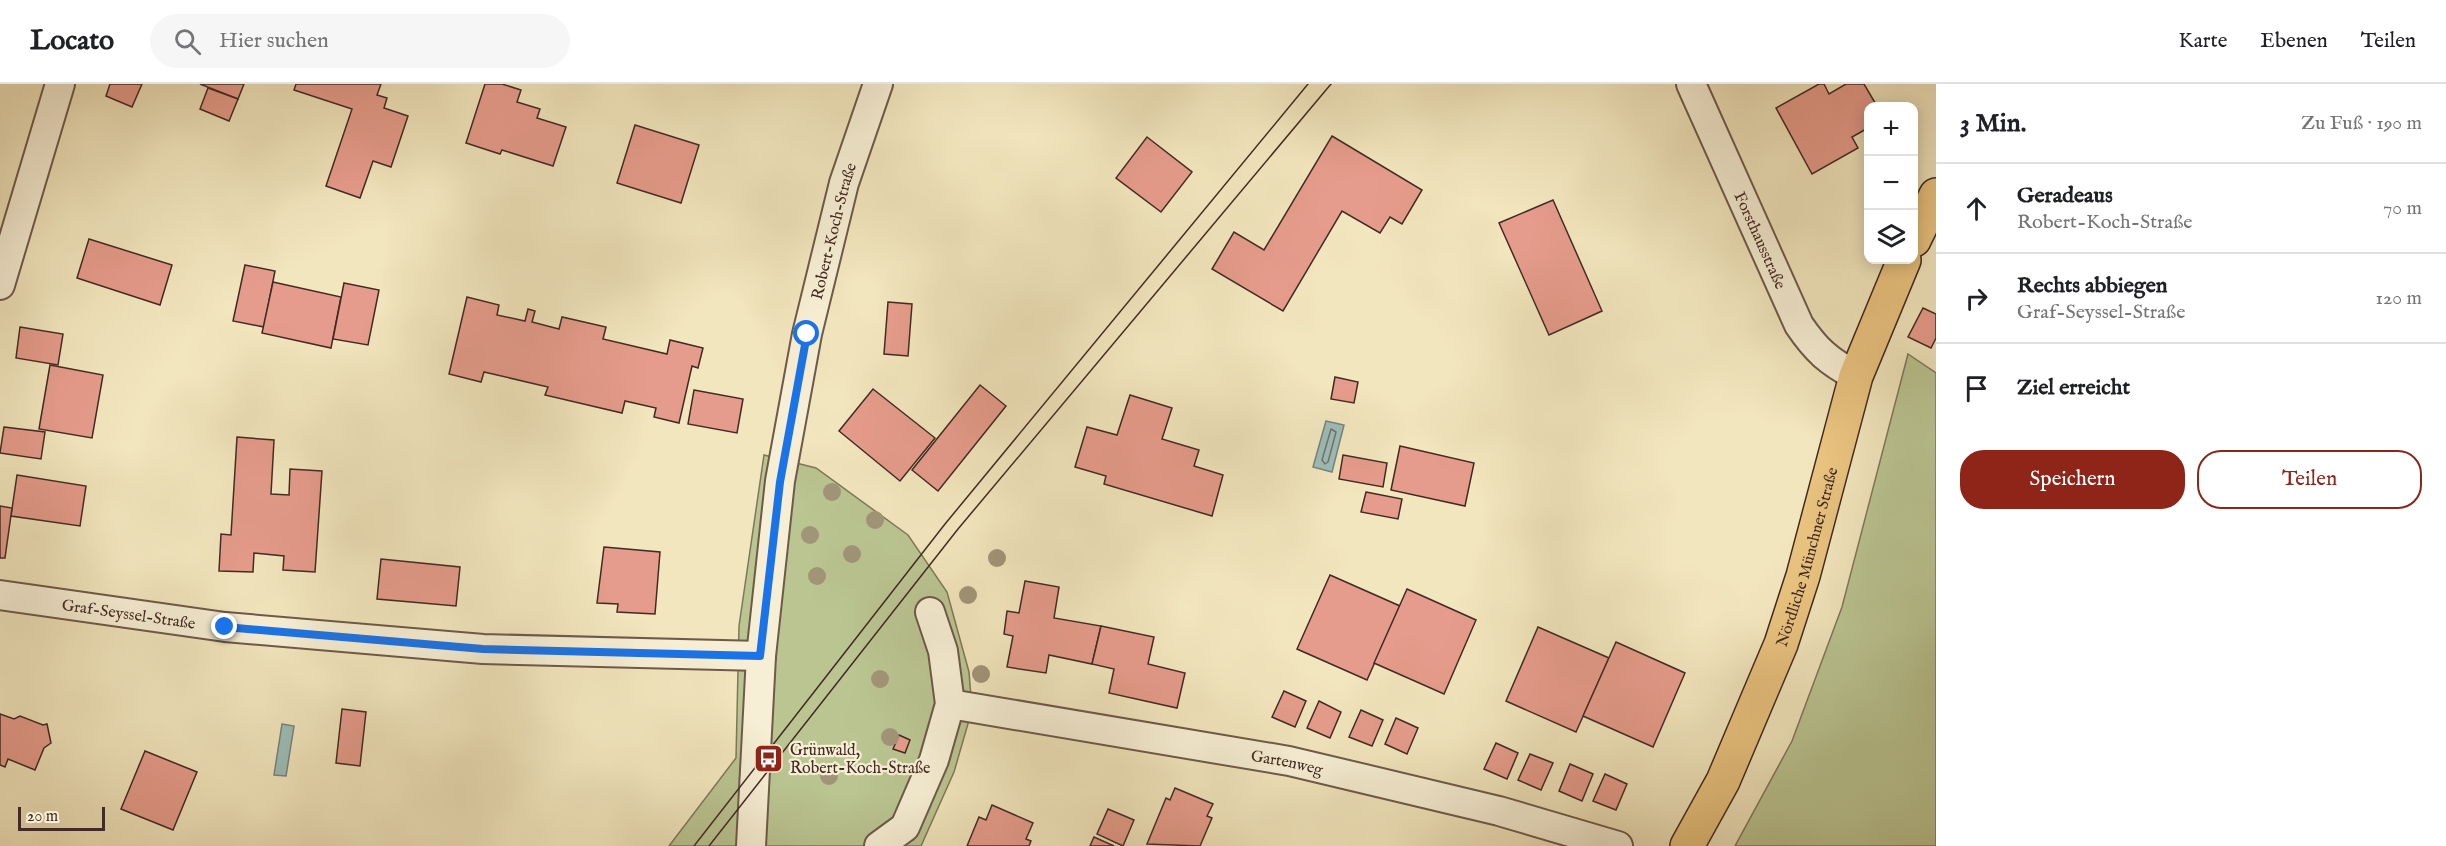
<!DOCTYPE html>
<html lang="de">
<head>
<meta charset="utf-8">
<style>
	:root { --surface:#fff; --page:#f6f6f6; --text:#202124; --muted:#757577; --line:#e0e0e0; --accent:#8f2418 }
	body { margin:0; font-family:"IM FELL English",serif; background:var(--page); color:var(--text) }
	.controls { position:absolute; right:18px; top:18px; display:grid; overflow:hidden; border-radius:12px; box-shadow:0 3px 15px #0003 }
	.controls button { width:54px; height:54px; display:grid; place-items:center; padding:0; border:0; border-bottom:2px solid var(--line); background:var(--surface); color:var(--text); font:30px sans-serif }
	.scale { position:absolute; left:18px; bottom:15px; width:87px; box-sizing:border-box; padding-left:6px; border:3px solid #412b22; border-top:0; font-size:16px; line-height:21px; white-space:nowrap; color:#412b22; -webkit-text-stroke:4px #f7efd5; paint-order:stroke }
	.stop { position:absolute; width:18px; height:18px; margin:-14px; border:4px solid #1a73e8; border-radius:50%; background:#fff }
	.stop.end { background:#1a73e8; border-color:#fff; box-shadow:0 2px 6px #0008 }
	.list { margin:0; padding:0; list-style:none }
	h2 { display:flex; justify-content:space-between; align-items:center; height:78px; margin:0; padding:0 24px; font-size:26px }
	h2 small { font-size:20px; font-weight:400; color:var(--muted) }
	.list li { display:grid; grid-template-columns:39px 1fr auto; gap:18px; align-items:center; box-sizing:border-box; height:90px; padding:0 24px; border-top:2px solid var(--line) }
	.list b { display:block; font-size:22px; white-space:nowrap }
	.list p { margin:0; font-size:20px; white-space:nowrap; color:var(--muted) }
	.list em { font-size:20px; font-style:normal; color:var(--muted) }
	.actions { display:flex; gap:12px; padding:18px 24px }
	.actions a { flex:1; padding:14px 0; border:2px solid var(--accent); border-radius:24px; text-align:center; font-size:21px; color:var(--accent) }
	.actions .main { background:var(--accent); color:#fff }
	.icon { flex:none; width:33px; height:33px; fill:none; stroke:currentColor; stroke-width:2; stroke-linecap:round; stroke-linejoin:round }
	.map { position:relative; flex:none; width:1936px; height:762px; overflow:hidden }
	header { display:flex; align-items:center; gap:36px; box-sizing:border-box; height:84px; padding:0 30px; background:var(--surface); border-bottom:2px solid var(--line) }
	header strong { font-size:28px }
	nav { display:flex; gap:33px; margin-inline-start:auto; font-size:21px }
	.search { width:420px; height:54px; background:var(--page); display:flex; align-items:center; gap:15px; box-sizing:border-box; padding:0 21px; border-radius:33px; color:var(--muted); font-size:22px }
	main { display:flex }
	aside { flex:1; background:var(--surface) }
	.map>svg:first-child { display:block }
	.green { fill:#bac592; stroke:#7e785a; stroke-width:1.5 }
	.water { fill:#9dbeb9; stroke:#78837d; stroke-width:1.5 }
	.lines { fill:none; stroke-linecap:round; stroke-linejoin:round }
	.shore { stroke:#6f746e; stroke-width:1.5 }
	.building { fill:#e69c8c; stroke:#412b22; stroke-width:1.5 }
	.minor-casing { stroke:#6d5a49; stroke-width:32 }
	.major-casing { stroke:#412b22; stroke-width:36 }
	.minor { stroke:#f7efd5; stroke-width:28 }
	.major { stroke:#e9c37f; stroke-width:33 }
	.tram { stroke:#412b22; stroke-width:1.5 }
	.tree { fill:#a19578 }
	.route { stroke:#1a73e8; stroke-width:8 }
	.labels { text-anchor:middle; stroke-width:4.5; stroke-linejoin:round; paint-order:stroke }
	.street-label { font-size:16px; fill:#412b22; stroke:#f7efd5 }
	.poi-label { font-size:16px; fill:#412b22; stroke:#f7efd5; text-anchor:start }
</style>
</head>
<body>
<header>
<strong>Locato</strong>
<div class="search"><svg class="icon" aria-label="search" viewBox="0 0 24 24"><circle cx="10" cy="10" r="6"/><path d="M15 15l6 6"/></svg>Hier suchen</div>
<nav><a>Karte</a><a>Ebenen</a><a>Teilen</a></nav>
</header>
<main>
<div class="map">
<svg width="1936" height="762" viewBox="0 0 1936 762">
	<rect width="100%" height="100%" fill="#f2e6be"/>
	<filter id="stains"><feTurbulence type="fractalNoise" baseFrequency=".00333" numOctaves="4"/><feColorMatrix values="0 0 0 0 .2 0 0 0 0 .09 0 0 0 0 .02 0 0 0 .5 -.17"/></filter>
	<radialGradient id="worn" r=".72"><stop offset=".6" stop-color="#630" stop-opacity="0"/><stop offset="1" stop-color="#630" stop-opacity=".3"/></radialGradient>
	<g class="green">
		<path d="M 1908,270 L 1936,289 L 1936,762 L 1735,762 L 1792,657 L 1842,523 Z"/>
		<path d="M 764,371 L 816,384 L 908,451 L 947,508 L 969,588 L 972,626 L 954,688 L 921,762 L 669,762 L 736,674 L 739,542 Z"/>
	</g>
	<g class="water">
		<path d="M 1326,337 L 1344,341 L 1332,388 L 1313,383 Z"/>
		<path d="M 282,640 L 294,642 L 286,692 L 274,691 Z"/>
	</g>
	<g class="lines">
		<path class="shore" d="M 1331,345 L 1336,348 L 1328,378 L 1325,380 L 1322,376 Z"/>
	</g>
	<g class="building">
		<path d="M 110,0 L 142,0 L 132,23 L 106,12 Z"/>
		<path d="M 200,0 L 244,0 L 238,15 Z"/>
		<path d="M 296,0 L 381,0 L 377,11 L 387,14 L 384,24 L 408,32 L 391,83 L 373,77 L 360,114 L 326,102 L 352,25 L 294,6 Z"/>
		<path d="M 485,0 L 502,0 L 521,6 L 517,18 L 540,25 L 537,34 L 566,43 L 553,82 L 502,66 L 500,70 L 466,59 Z"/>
		<path d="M 1819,0 L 1824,0 L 1829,10 L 1846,0 L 1864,0 L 1877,22 L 1868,22 L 1868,44 L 1852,53 L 1858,64 L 1812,90 L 1776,24 Z"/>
		<path d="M 208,4 L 238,15 L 229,37 L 200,25 Z"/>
		<path d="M 635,41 L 699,61 L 681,119 L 617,99 Z"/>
		<path d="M 1332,52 L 1422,106 L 1402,140 L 1390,133 L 1380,149 L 1342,127 L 1283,227 L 1212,185 L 1234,148 L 1264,166 Z"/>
		<path d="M 1147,53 L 1192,88 L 1161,128 L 1116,94 Z"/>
		<path d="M 1553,116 L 1602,227 L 1549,251 L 1499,139 Z"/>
		<path d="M 89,155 L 172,181 L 160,221 L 77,194 Z"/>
		<path d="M 245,181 L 275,187 L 264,243 L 233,237 Z"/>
		<path d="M 273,198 L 341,213 L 331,264 L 262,249 Z"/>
		<path d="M 344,199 L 379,206 L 368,261 L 333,255 Z"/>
		<path d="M 467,213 L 499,221 L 497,231 L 525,237 L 528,225 L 535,227 L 532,238 L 559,245 L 562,233 L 606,243 L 603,255 L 667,270 L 670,256 L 703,264 L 698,284 L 692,282 L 679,339 L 654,333 L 656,324 L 625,317 L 622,329 L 545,311 L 548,303 L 484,288 L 481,298 L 449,290 Z"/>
		<path d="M 888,218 L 912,220 L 908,272 L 884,270 Z"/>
		<path d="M 1923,224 L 1936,230 L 1936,254 L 1931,264 L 1908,253 Z"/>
		<path d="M 20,243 L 63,250 L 58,281 L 16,274 Z"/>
		<path d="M 50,281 L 103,291 L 92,354 L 39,345 Z"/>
		<path d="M 1335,293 L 1358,298 L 1354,319 L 1331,315 Z"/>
		<path d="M 980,301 L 1006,322 L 938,407 L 912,386 Z"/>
		<path d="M 873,305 L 935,354 L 900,397 L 839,347 Z"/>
		<path d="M 694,306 L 743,315 L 737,349 L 688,340 Z"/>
		<path d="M 1130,311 L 1172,324 L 1162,355 L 1199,366 L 1194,382 L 1223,391 L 1212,432 L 1104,400 L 1106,392 L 1075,383 L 1087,343 L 1117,351 Z"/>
		<path d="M 4,343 L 45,348 L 41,375 L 0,369 Z"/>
		<path d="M 237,353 L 274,356 L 271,410 L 289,411 L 290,385 L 322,387 L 315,488 L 283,486 L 284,472 L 254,469 L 253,488 L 219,487 L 221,450 L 231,451 Z"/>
		<path d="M 1400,362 L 1474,379 L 1465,422 L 1391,406 Z"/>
		<path d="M 1343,371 L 1387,379 L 1383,403 L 1339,395 Z"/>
		<path d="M 17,391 L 86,402 L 80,442 L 11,432 Z"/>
		<path d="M 1366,408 L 1402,415 L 1398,435 L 1361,428 Z"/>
		<path d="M 0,422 L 12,424 L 5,474 L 0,474 Z"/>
		<path d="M 604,463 L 660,468 L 655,530 L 617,528 L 618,520 L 597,519 Z"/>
		<path d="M 381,475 L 460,483 L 456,522 L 377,515 Z"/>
		<path d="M 1330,491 L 1400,522 L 1367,596 L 1297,565 Z"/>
		<path d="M 1025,497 L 1059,503 L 1054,534 L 1101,542 L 1092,580 L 1049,571 L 1046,589 L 1007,583 L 1013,552 L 1004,550 L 1007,527 L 1019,529 Z"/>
		<path d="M 1407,505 L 1476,536 L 1444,610 L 1374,579 Z"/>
		<path d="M 1101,542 L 1154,553 L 1148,580 L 1185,589 L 1177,624 L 1109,609 L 1114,585 L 1092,580 Z"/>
		<path d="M 1538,543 L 1609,574 L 1576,648 L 1506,617 Z"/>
		<path d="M 1616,558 L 1685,589 L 1653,663 L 1583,632 Z"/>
		<path d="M 1284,607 L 1306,617 L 1295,643 L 1272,633 Z"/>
		<path d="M 1319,617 L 1341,628 L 1330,654 L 1307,644 Z"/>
		<path d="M 342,625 L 366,628 L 360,682 L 336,679 Z"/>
		<path d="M 1361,626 L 1383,636 L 1372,662 L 1349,653 Z"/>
		<path d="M 0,630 L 14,635 L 20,632 L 43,641 L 47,640 L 51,659 L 44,664 L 35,686 L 8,675 L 5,683 L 0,681 Z"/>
		<path d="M 1396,634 L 1418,644 L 1407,670 L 1385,660 Z"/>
		<path d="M 899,651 L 910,656 L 905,669 L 893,665 Z"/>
		<path d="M 1496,659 L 1518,669 L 1507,695 L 1484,685 Z"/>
		<path d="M 145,667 L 197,688 L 173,746 L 121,725 Z"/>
		<path d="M 1530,670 L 1553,679 L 1541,706 L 1518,696 Z"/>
		<path d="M 1570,680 L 1593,690 L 1582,717 L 1559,707 Z"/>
		<path d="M 1605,690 L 1627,700 L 1616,726 L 1593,717 Z"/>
		<path d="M 1175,704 L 1213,720 L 1207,732 L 1212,734 L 1200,762 L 1147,760 L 1166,714 L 1170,716 Z"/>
		<path d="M 992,721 L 1033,739 L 1026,755 L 1031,757 L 1029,762 L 967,762 L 979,733 L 986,736 Z"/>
		<path d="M 1108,725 L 1134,736 L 1123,762 L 1097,750 Z"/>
		<path d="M 1094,753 L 1114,762 L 1090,762 Z"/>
	</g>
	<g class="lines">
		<defs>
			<g id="minor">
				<path id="s1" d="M 1691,0 L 1799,241 C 1816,266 1828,277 1856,292"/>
				<path d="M 0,201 L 60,0"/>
				<path id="s2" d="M 0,511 L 225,543 L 483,565 L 761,572"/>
				<path id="s3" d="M 950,620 L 1289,677 L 1499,727 L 1618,762"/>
				<path id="s4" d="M 751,762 L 761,572 L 780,397 L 807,250 L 844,99 L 878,0"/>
				<path d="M 879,762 L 905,743 L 934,676 L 950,620 L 943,567 L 930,528"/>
			</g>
			<g id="major">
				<path d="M 1914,156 L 1936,111"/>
				<path id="s5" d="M 1687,762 L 1723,697 L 1781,560 L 1803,492 L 1856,292 L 1904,176"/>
			</g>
		</defs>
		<use href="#minor" class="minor-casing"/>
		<use href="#major" class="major-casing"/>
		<use href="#minor" class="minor"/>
		<use href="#major" class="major"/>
		<g class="tram">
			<path d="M 694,762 L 945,440 L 1308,0"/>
			<path d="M 709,762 L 958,445 L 1331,0"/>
		</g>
	</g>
	<g class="tree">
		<circle cx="832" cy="408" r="9"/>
		<circle cx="875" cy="436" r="9"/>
		<circle cx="810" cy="451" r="9"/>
		<circle cx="852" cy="470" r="9"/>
		<circle cx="997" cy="474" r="9"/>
		<circle cx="817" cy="492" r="9"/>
		<circle cx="968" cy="511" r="9"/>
		<circle cx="981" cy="590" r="9"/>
		<circle cx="880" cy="595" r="9"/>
		<circle cx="890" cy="653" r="9"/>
		<circle cx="829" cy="692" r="9"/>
	</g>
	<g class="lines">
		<path class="route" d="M 225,543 L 483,565 L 760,572 L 780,398 L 807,250"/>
	</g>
	<defs>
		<symbol id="bus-square" viewBox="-11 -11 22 22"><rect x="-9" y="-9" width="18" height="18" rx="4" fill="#8f2418" stroke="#f7efd5"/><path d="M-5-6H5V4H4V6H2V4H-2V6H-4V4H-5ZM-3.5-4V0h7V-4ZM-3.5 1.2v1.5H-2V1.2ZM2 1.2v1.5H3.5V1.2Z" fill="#fff"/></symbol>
	</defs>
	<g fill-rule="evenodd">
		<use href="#bus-square" x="752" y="658" width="33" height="33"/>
	</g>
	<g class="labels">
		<g class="street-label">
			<text dy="6" stroke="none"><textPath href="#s4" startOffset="622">Robert-Koch-Straße</textPath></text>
			<text dy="6" stroke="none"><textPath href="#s1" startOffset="171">Forsthausstraße</textPath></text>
			<text dy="6" stroke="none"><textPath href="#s5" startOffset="314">Nördliche Münchner Straße</textPath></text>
			<text dy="6" stroke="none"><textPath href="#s2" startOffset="130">Graf-Seyssel-Straße</textPath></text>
			<text dy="6" stroke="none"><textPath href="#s3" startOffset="342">Gartenweg</textPath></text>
		</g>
		<g class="poi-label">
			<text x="790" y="671">Grünwald,<tspan x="790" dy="18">Robert-Koch-Straße</tspan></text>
		</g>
	</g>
	<rect width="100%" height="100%" filter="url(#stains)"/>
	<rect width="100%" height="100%" fill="url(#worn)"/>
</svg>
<div class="controls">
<button>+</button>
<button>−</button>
<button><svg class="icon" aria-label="layers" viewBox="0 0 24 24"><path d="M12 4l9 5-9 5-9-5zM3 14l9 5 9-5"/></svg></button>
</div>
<div class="scale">20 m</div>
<div class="stop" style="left:807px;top:250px"></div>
<div class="stop end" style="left:225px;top:543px"></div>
</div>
<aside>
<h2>3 Min.<small>Zu Fuß · 190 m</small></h2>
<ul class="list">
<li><svg class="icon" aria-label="ahead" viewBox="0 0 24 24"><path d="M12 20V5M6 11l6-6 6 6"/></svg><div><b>Geradeaus</b><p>Robert-Koch-Straße</p></div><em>70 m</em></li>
<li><svg class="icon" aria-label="right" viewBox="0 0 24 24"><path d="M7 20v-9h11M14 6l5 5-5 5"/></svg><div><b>Rechts abbiegen</b><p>Graf-Seyssel-Straße</p></div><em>120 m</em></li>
<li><svg class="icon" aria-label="arrive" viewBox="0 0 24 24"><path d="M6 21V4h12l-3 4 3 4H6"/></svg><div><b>Ziel erreicht</b></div></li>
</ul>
<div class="actions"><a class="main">Speichern</a><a>Teilen</a></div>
</aside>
</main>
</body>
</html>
